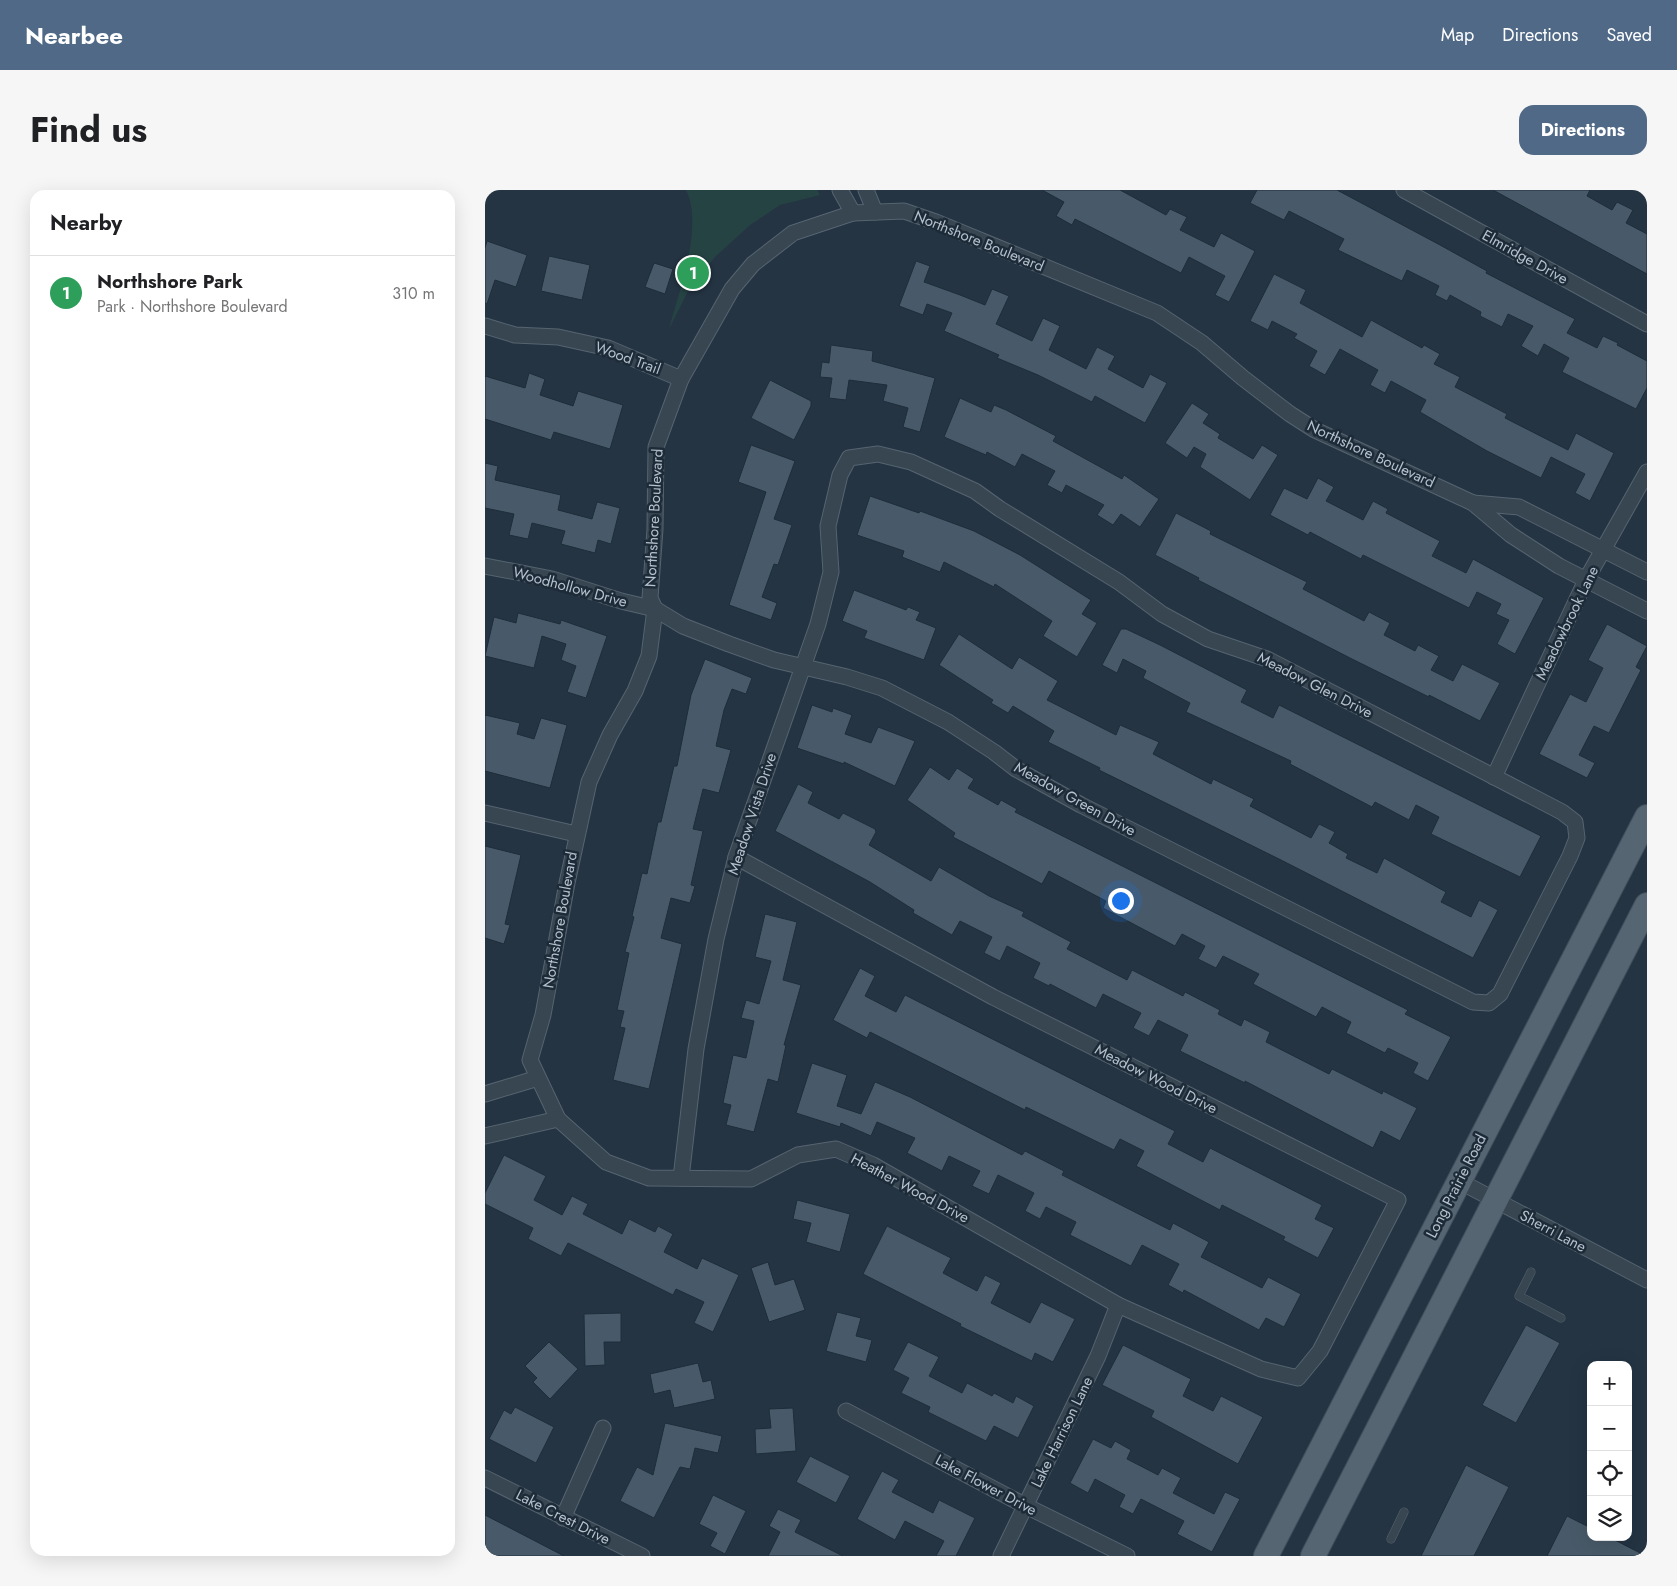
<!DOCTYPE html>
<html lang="en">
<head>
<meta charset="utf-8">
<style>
	:root { --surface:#fff; --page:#f6f6f6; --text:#202124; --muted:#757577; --line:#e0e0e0; --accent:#4f6987 }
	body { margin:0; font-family:Jost,sans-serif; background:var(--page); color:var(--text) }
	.controls { position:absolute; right:15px; bottom:15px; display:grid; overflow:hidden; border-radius:10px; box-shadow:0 5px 20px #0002 }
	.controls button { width:45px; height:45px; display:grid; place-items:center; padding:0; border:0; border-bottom:1px solid var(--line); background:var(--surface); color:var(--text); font:25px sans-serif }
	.you { position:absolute; left:635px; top:710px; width:18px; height:18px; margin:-12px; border:4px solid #fff; border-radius:50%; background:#1a73e8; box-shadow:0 0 0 8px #1a73e833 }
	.badge { display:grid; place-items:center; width:32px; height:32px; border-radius:50%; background:var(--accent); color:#fff; font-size:16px; font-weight:700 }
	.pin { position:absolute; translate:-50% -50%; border:2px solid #fff; box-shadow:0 1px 5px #0006 }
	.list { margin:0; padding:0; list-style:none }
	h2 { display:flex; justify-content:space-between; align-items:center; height:65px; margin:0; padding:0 20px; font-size:21px }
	h2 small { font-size:16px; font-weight:400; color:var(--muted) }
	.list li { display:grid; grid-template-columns:32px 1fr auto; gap:15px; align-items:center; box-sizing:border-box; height:75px; padding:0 20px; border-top:1px solid var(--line) }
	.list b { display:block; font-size:19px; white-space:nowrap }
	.list p { margin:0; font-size:16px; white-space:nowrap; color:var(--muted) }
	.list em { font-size:16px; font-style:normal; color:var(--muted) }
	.icon { flex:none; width:28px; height:28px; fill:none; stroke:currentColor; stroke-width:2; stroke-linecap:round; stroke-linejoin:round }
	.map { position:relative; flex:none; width:1162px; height:1366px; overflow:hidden; border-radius:15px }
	header { display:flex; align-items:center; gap:30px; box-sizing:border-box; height:70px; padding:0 25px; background:var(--accent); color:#fff }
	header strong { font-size:24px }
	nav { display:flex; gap:28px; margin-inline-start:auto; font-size:18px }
	.intro { display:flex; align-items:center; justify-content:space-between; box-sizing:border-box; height:120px; padding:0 30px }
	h1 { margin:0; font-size:35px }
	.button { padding:12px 22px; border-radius:15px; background:var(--accent); color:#fff; font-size:18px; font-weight:700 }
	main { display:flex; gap:30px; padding:0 30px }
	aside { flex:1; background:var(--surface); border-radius:15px; box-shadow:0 5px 20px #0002 }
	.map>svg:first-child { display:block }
	.green { fill:#264344 }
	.building { fill:#485a69; stroke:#1f2d3a }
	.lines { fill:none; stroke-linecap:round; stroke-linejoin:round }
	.service-casing { stroke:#566470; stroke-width:9 }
	.minor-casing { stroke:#566470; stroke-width:17 }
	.primary-casing { stroke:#424f5c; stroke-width:26 }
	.service { stroke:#384652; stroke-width:8 }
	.minor { stroke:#384652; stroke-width:15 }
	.primary { stroke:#566572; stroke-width:24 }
	.labels { text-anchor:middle; stroke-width:5; stroke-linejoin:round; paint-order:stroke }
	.street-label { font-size:15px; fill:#b5c1cc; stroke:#1d2b38 }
</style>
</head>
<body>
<header>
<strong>Nearbee</strong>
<nav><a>Map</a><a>Directions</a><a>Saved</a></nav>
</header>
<div class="intro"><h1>Find us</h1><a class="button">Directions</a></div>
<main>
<aside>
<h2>Nearby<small></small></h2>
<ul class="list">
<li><span class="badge" style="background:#2e9e5b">1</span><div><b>Northshore Park</b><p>Park · Northshore Boulevard</p></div><em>310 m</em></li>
</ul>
</aside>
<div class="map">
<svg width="1162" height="1366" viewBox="0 0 1162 1366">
	<rect width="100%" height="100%" fill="#243443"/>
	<path class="green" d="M 201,0 L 332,0 L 335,5 L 295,15 L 265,35 L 230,67 L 204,99 L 184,139 C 194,101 219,36 201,0 Z"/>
	<g class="building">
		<path d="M 557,0 L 635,0 L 681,25 L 685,19 L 702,27 L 695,40 L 729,57 L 736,43 L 770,61 L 744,112 L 730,105 L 740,86 L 704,67 L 696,83 L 590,29 L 587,35 L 571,26 L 579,12 Z"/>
		<path d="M 772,0 L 852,0 L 955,55 L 1002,81 L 1001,83 L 1090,129 L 1082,143 L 1112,158 L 1118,146 L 1133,153 L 1132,155 L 1162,171 L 1162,198 L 1151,219 L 1077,182 L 1084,168 L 1059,154 L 1053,166 L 1036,156 L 1048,136 L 1023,124 L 1017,137 L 995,126 L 996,122 L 965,105 L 962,111 L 950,105 L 954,96 L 922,80 L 917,91 L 890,78 L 853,60 L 859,49 L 804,21 L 799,30 L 765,13 Z"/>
		<path d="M 1008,0 L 1105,0 L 1102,6 L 1127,20 L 1132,12 L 1148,20 L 1141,33 L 1162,44 L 1162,84 Z"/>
		<path d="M 2,51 L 42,65 L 31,97 L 10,90 L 2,114 L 0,113 L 0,58 Z"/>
		<path d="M 64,66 L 105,75 L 97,110 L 56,101 Z"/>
		<path d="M 431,71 L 445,76 L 439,92 L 475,105 L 500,115 L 507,99 L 524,106 L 511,134 L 547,151 L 558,128 L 575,136 L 564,160 L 601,179 L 612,157 L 630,166 L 623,179 L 658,198 L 665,184 L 682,193 L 660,233 L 610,206 L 607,212 L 553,185 L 512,168 L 514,165 L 459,141 L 467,123 L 442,114 L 438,125 L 414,116 Z"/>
		<path d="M 169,73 L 188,79 L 180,104 L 160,97 Z"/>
		<path d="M 789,84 L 821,100 L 815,113 L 877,147 L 886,130 L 937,158 L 939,155 L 955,164 L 949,174 L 975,187 L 970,197 L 1022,224 L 1020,228 L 1083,260 L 1091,243 L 1129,263 L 1105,311 L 1090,303 L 1100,284 L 1066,267 L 1056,288 L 1002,261 L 935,222 L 941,210 L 906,191 L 900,203 L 885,195 L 893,180 L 855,159 L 840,185 L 824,176 L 832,161 L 809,148 L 812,144 L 787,131 L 783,140 L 765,131 Z"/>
		<path d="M 346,155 L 388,161 L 387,171 L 450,188 L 435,242 L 418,237 L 423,218 L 398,211 L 402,195 L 364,190 L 361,210 L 344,208 L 347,188 L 335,187 L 337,172 L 344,173 Z"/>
		<path d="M 44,183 L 60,189 L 55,205 L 88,216 L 93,201 L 138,215 L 125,259 L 69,242 L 66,250 L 0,229 L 0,186 L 40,198 Z"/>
		<path d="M 285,190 L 326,211 L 326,216 L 309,250 L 266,228 Z"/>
		<path d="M 475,208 L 506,222 L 509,215 L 521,220 L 571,246 L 568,251 L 637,289 L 639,285 L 674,309 L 655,337 L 636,324 L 628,335 L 612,325 L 619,315 L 581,295 L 577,303 L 562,295 L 570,281 L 537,264 L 530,277 L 502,262 L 501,265 L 459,247 Z"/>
		<path d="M 707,213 L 724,224 L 718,233 L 735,244 L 733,248 L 768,269 L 777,255 L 793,265 L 765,310 L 715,277 L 721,264 L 709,257 L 702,268 L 680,253 Z"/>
		<path d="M 266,255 L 310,271 L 289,329 L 307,335 L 293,375 L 289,374 L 277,407 L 292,413 L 286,430 L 244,415 L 281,302 L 253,292 Z"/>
		<path d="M 0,273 L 13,276 L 10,290 L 76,305 L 73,320 L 107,329 L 112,312 L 135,318 L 126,354 L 113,350 L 110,363 L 76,354 L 80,341 L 47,333 L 43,349 L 24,345 L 29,324 L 0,318 Z"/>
		<path d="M 833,288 L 849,297 L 841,311 L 878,330 L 888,311 L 903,319 L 901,323 L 955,351 L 947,366 L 981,383 L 988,369 L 1059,408 L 1030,464 L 1012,454 L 1024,430 L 1011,424 L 1016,414 L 992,402 L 984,418 L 878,365 L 876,369 L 825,342 L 823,345 L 785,325 L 799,298 L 822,309 Z"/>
		<path d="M 385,306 L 434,323 L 435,321 L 489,341 L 535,365 L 606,410 L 597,424 L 612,433 L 592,467 L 558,446 L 567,431 L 510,394 L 509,397 L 459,372 L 455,382 L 417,367 L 419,361 L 372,345 Z"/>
		<path d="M 691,323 L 726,341 L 725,344 L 822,392 L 818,399 L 879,431 L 884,422 L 905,433 L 899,445 L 930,461 L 933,455 L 954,466 L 946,480 L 968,491 L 977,474 L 1015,493 L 995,531 L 944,505 L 944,507 L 867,469 L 713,390 L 714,388 L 670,365 Z"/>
		<path d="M 369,400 L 421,420 L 423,417 L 435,422 L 431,430 L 451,438 L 439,470 L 379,448 L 382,441 L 357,431 Z"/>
		<path d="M 33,423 L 75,434 L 76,430 L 122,446 L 101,508 L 82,502 L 91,476 L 76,470 L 81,454 L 57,446 L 49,478 L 0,466 L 9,427 L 31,433 Z"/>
		<path d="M 1122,434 L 1162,456 L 1151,477 L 1156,480 L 1124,543 L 1109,536 L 1094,565 L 1110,573 L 1102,588 L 1054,564 L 1085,504 L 1101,512 L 1118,478 L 1103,470 Z"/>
		<path d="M 636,439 L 641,439 L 675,455 L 762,500 L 756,512 L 788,528 L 794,515 L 1056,646 L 1035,687 L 946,644 L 954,627 L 931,615 L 924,630 L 890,612 L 887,617 L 805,574 L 806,571 L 701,522 L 705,513 L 658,488 L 661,481 L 638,469 L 632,483 L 617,475 Z"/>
		<path d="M 474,444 L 527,479 L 534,467 L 573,491 L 562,510 L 631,545 L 635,535 L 674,552 L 668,564 L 726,594 L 728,589 L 769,609 L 765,616 L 826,648 L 834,634 L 850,642 L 844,653 L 863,664 L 861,668 L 892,683 L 899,668 L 961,702 L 956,712 L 986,727 L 994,710 L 1013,720 L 988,768 L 798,671 L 614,580 L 615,578 L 563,552 L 569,541 L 528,516 L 523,523 L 506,513 L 508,510 L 454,475 Z"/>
		<path d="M 220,469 L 267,488 L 261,504 L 247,499 L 239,520 L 231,556 L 246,560 L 234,603 L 218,599 L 208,639 L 218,641 L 206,695 L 210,696 L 205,713 L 186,708 L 176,748 L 197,754 L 164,899 L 128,890 L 140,838 L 135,837 L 139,821 L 132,820 L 144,763 L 140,762 L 149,727 L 147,726 L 157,683 L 162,684 L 173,632 L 176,632 L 189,576 L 192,576 L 206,505 Z"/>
		<path d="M 327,515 L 347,522 L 348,518 L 367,525 L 360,544 L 386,553 L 393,537 L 430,551 L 410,596 L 359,572 L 359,574 L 312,558 Z"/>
		<path d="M 0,525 L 35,533 L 32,544 L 49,549 L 56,528 L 82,535 L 65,598 L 0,581 Z"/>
		<path d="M 445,577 L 464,590 L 472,578 L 489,589 L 483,598 L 513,615 L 516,610 L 532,619 L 530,622 L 923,820 L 920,824 L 966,847 L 943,891 L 928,883 L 933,873 L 903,858 L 900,863 L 861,843 L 866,832 L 837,817 L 831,827 L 768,794 L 774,784 L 738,766 L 731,778 L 713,769 L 720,756 L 697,744 L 690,756 L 618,718 L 621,711 L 564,681 L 557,694 L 468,647 L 470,643 L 422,610 Z"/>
		<path d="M 313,594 L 328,602 L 323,613 L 354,629 L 358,623 L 390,639 L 391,642 L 384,655 L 446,691 L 454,677 L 504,706 L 539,722 L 537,726 L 586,752 L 582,759 L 642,790 L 647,780 L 698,806 L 700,802 L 735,820 L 733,824 L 756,836 L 759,829 L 785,842 L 781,852 L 844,884 L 847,879 L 897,904 L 898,901 L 932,918 L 915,951 L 896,941 L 888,958 L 760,891 L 760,893 L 695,861 L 703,845 L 673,830 L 664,846 L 648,838 L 656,823 L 618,804 L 611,818 L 565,794 L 564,796 L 548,788 L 555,773 L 522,756 L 515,771 L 499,763 L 507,747 L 475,731 L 467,745 L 428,723 L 429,720 L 385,692 L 290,641 Z"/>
		<path d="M 0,656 L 36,665 L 20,734 L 25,735 L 19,754 L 0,748 Z"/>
		<path d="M 280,724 L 312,732 L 298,790 L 316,795 L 299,855 L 301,855 L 293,892 L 283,889 L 269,942 L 241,935 L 246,915 L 238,913 L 248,865 L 261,868 L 269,831 L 256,828 L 261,810 L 274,814 L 286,771 L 270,767 Z"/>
		<path d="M 375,778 L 390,786 L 380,806 L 411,822 L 420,805 L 690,941 L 683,954 L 718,972 L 725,958 L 837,1015 L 830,1029 L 849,1038 L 833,1068 L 798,1050 L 800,1047 L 737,1015 L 735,1020 L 651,976 L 659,961 L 635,949 L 629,960 L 541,917 L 540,920 L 385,842 L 382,848 L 348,830 Z"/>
		<path d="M 327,873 L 362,885 L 352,916 L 376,924 L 390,892 L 425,907 L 537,965 L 540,961 L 579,981 L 577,985 L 685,1040 L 688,1033 L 724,1052 L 716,1067 L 777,1098 L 783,1087 L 816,1104 L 799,1137 L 781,1128 L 774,1140 L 699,1100 L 698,1103 L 683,1095 L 694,1074 L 657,1055 L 646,1076 L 585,1045 L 591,1032 L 561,1017 L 555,1029 L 540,1021 L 549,1003 L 513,985 L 504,1004 L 487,996 L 495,981 L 464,966 L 457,981 L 422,963 L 430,948 L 392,932 L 386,946 L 356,933 L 355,937 L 311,923 Z"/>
		<path d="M 19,965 L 61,986 L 49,1010 L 77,1025 L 87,1006 L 103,1014 L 98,1024 L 137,1044 L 144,1029 L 170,1042 L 173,1036 L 188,1044 L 179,1062 L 212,1079 L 217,1068 L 254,1085 L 228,1142 L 209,1133 L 219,1112 L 191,1099 L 188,1105 L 83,1053 L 76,1066 L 43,1049 L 48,1038 L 0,1014 L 0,1003 Z"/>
		<path d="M 312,1010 L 365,1024 L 355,1062 L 321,1052 L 326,1033 L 308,1029 Z"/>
		<path d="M 402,1036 L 466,1068 L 458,1083 L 492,1101 L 500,1085 L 516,1093 L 506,1113 L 545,1133 L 556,1112 L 590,1129 L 568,1172 L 550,1163 L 547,1171 L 475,1136 L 476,1134 L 378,1084 Z"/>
		<path d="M 283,1072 L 290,1095 L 309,1089 L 320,1120 L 284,1132 L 266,1078 Z"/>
		<path d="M 352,1122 L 376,1128 L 371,1146 L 387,1150 L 381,1172 L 341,1161 Z"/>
		<path d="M 136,1123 L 136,1152 L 119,1152 L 120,1175 L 100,1176 L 99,1124 Z"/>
		<path d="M 1041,1135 L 1075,1153 L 1031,1233 L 997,1215 Z"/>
		<path d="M 64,1152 L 93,1179 L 65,1209 L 48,1192 L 52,1188 L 40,1176 Z"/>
		<path d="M 423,1152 L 454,1167 L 444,1186 L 477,1203 L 482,1193 L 507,1206 L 509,1203 L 528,1213 L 531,1206 L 549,1216 L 533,1248 L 509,1236 L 501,1251 L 443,1222 L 445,1217 L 416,1203 L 424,1188 L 408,1180 Z"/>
		<path d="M 638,1155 L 706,1189 L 698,1206 L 728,1221 L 736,1206 L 778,1227 L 753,1274 L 666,1227 L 669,1221 L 617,1195 Z"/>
		<path d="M 213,1173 L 218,1192 L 226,1190 L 230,1209 L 189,1218 L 185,1200 L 169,1204 L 165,1184 Z"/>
		<path d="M 30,1217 L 69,1237 L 51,1273 L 4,1249 L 19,1220 L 26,1224 Z"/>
		<path d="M 308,1218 L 311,1261 L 271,1264 L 270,1239 L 286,1238 L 284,1219 Z"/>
		<path d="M 180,1233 L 237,1246 L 233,1263 L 210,1258 L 205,1279 L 195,1277 L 169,1328 L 135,1311 L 152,1277 L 168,1285 Z"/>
		<path d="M 608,1249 L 626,1258 L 630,1251 L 646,1260 L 642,1269 L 673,1285 L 677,1278 L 696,1288 L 688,1303 L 729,1324 L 740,1302 L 755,1309 L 727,1362 L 692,1344 L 699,1331 L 656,1309 L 648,1324 L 634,1317 L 640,1305 L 610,1289 L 603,1303 L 585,1293 Z"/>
		<path d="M 325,1266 L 365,1286 L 351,1313 L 311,1292 Z"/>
		<path d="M 981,1275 L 1024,1297 L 989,1366 L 936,1366 Z"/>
		<path d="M 397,1281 L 414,1290 L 407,1302 L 448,1323 L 454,1310 L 490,1328 L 471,1366 L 451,1366 L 459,1351 L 420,1331 L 410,1350 L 372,1329 Z"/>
		<path d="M 228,1305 L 261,1321 L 240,1364 L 225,1356 L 232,1343 L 214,1334 Z"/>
		<path d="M 293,1319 L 316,1330 L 310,1342 L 358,1366 L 283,1366 L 295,1342 L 284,1336 Z"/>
		<path d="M 0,1325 L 79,1366 L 0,1366 Z"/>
		<path d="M 1082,1326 L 1106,1338 L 1106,1347 L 1124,1347 L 1161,1366 L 1062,1366 Z"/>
	</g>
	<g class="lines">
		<defs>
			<g id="service">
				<path d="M 1046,1082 L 1034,1106 L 1076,1128"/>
				<path d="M 906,1349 L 919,1322"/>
			</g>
			<g id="minor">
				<path d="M 355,0 L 368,23"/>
				<path d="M 381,0 L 390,22"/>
				<path d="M 919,0 L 1162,134"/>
				<path d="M 0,136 L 30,145 L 73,147 L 123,158 L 196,189"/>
				<path d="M 988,313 L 1034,317 L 1162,382"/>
				<path d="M 0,376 L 67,389 L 136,411 L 170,419 L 198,436 L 244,454 L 289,470 L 362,487 L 397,498 L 463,532 L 509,562 L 531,579 L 596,615 L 988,812 L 1004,813 L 1015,804 L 1085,666 L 1092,648 L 1090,632 L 1077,622 L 782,469 L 723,449 L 677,424 L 634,392 L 515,319 L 490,301 L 426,272 L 393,264 L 364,268 L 355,285 L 343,336 L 346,382 L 333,434 L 251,667 L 231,749 L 211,859 L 196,988"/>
				<path d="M 1009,587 L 1101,390 L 1162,282"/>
				<path d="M 0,623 L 91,644"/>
				<path d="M 251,667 L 508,807 L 913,1010 L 835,1161 L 813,1188 L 776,1179 L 633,1115 L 388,975 L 351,959 L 313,965 L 266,989 L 164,988 L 121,972 L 73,929 L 45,870 L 58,825 L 82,693 L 104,592 L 125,545 L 150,501 L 164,466 L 170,419 L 165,408 L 170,339 L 171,257 L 196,189 L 247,99 L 268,74 L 308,43 L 368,23 L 419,21 L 451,32 L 672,123 L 717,153 L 758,188 L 805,224 L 830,240 L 988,313 L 1026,345 L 1074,376 L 1162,421"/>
				<path d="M 0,904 L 53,888"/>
				<path d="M 0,946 L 73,929"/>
				<path d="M 974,991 L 1162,1090"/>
				<path d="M 361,1221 L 541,1316 L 642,1366"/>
				<path d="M 0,1288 L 157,1366"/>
				<path d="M 78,1328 L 118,1238"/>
				<path d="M 516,1366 L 613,1166 L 633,1115"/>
			</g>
			<g id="primary">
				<path d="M 781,1366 L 1162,627"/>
				<path d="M 828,1366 L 1162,715"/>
			</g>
		</defs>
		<use href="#service" class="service-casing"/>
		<use href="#minor" class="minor-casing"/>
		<use href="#primary" class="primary-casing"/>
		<use href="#service" class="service"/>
		<use href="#minor" class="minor"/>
		<use href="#primary" class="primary"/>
	</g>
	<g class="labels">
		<g class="street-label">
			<text transform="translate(494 51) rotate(22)" y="5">Northshore Boulevard</text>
			<text transform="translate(1040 67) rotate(29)" y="5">Elmridge Drive</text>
			<text transform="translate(143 168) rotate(20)" y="5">Wood Trail</text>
			<text transform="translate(886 264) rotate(25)" y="5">Northshore Boulevard</text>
			<text transform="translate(169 328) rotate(-87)" y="5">Northshore Boulevard</text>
			<text transform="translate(85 397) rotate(15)" y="5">Woodhollow Drive</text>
			<text transform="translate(1082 433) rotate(-64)" y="5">Meadowbrook Lane</text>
			<text transform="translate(830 495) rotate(27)" y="5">Meadow Glen Drive</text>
			<text transform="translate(590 609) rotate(29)" y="5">Meadow Green Drive</text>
			<text transform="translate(267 624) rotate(-72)" y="5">Meadow Vista Drive</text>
			<text transform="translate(75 730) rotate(-80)" y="5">Northshore Boulevard</text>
			<text transform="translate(671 889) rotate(27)" y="5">Meadow Wood Drive</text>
			<text transform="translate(971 996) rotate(-63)" y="5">Long Prairie Road</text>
			<text transform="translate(425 998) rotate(28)" y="5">Heather Wood Drive</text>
			<text transform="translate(1068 1041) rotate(28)" y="5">Sherri Lane</text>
			<text transform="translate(577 1242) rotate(-64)" y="5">Lake Harrison Lane</text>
			<text transform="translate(501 1295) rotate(28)" y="5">Lake Flower Drive</text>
			<text transform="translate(78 1327) rotate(27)" y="5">Lake Crest Drive</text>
		</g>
	</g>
</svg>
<div class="controls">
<button>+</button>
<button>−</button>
<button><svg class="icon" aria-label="locate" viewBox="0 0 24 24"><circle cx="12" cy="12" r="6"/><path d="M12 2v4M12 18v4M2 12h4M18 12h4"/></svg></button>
<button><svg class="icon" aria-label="layers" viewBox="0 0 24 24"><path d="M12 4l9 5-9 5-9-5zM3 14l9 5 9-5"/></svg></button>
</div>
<div class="you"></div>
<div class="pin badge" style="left:208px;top:83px;background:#2e9e5b">1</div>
</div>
</main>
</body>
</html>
